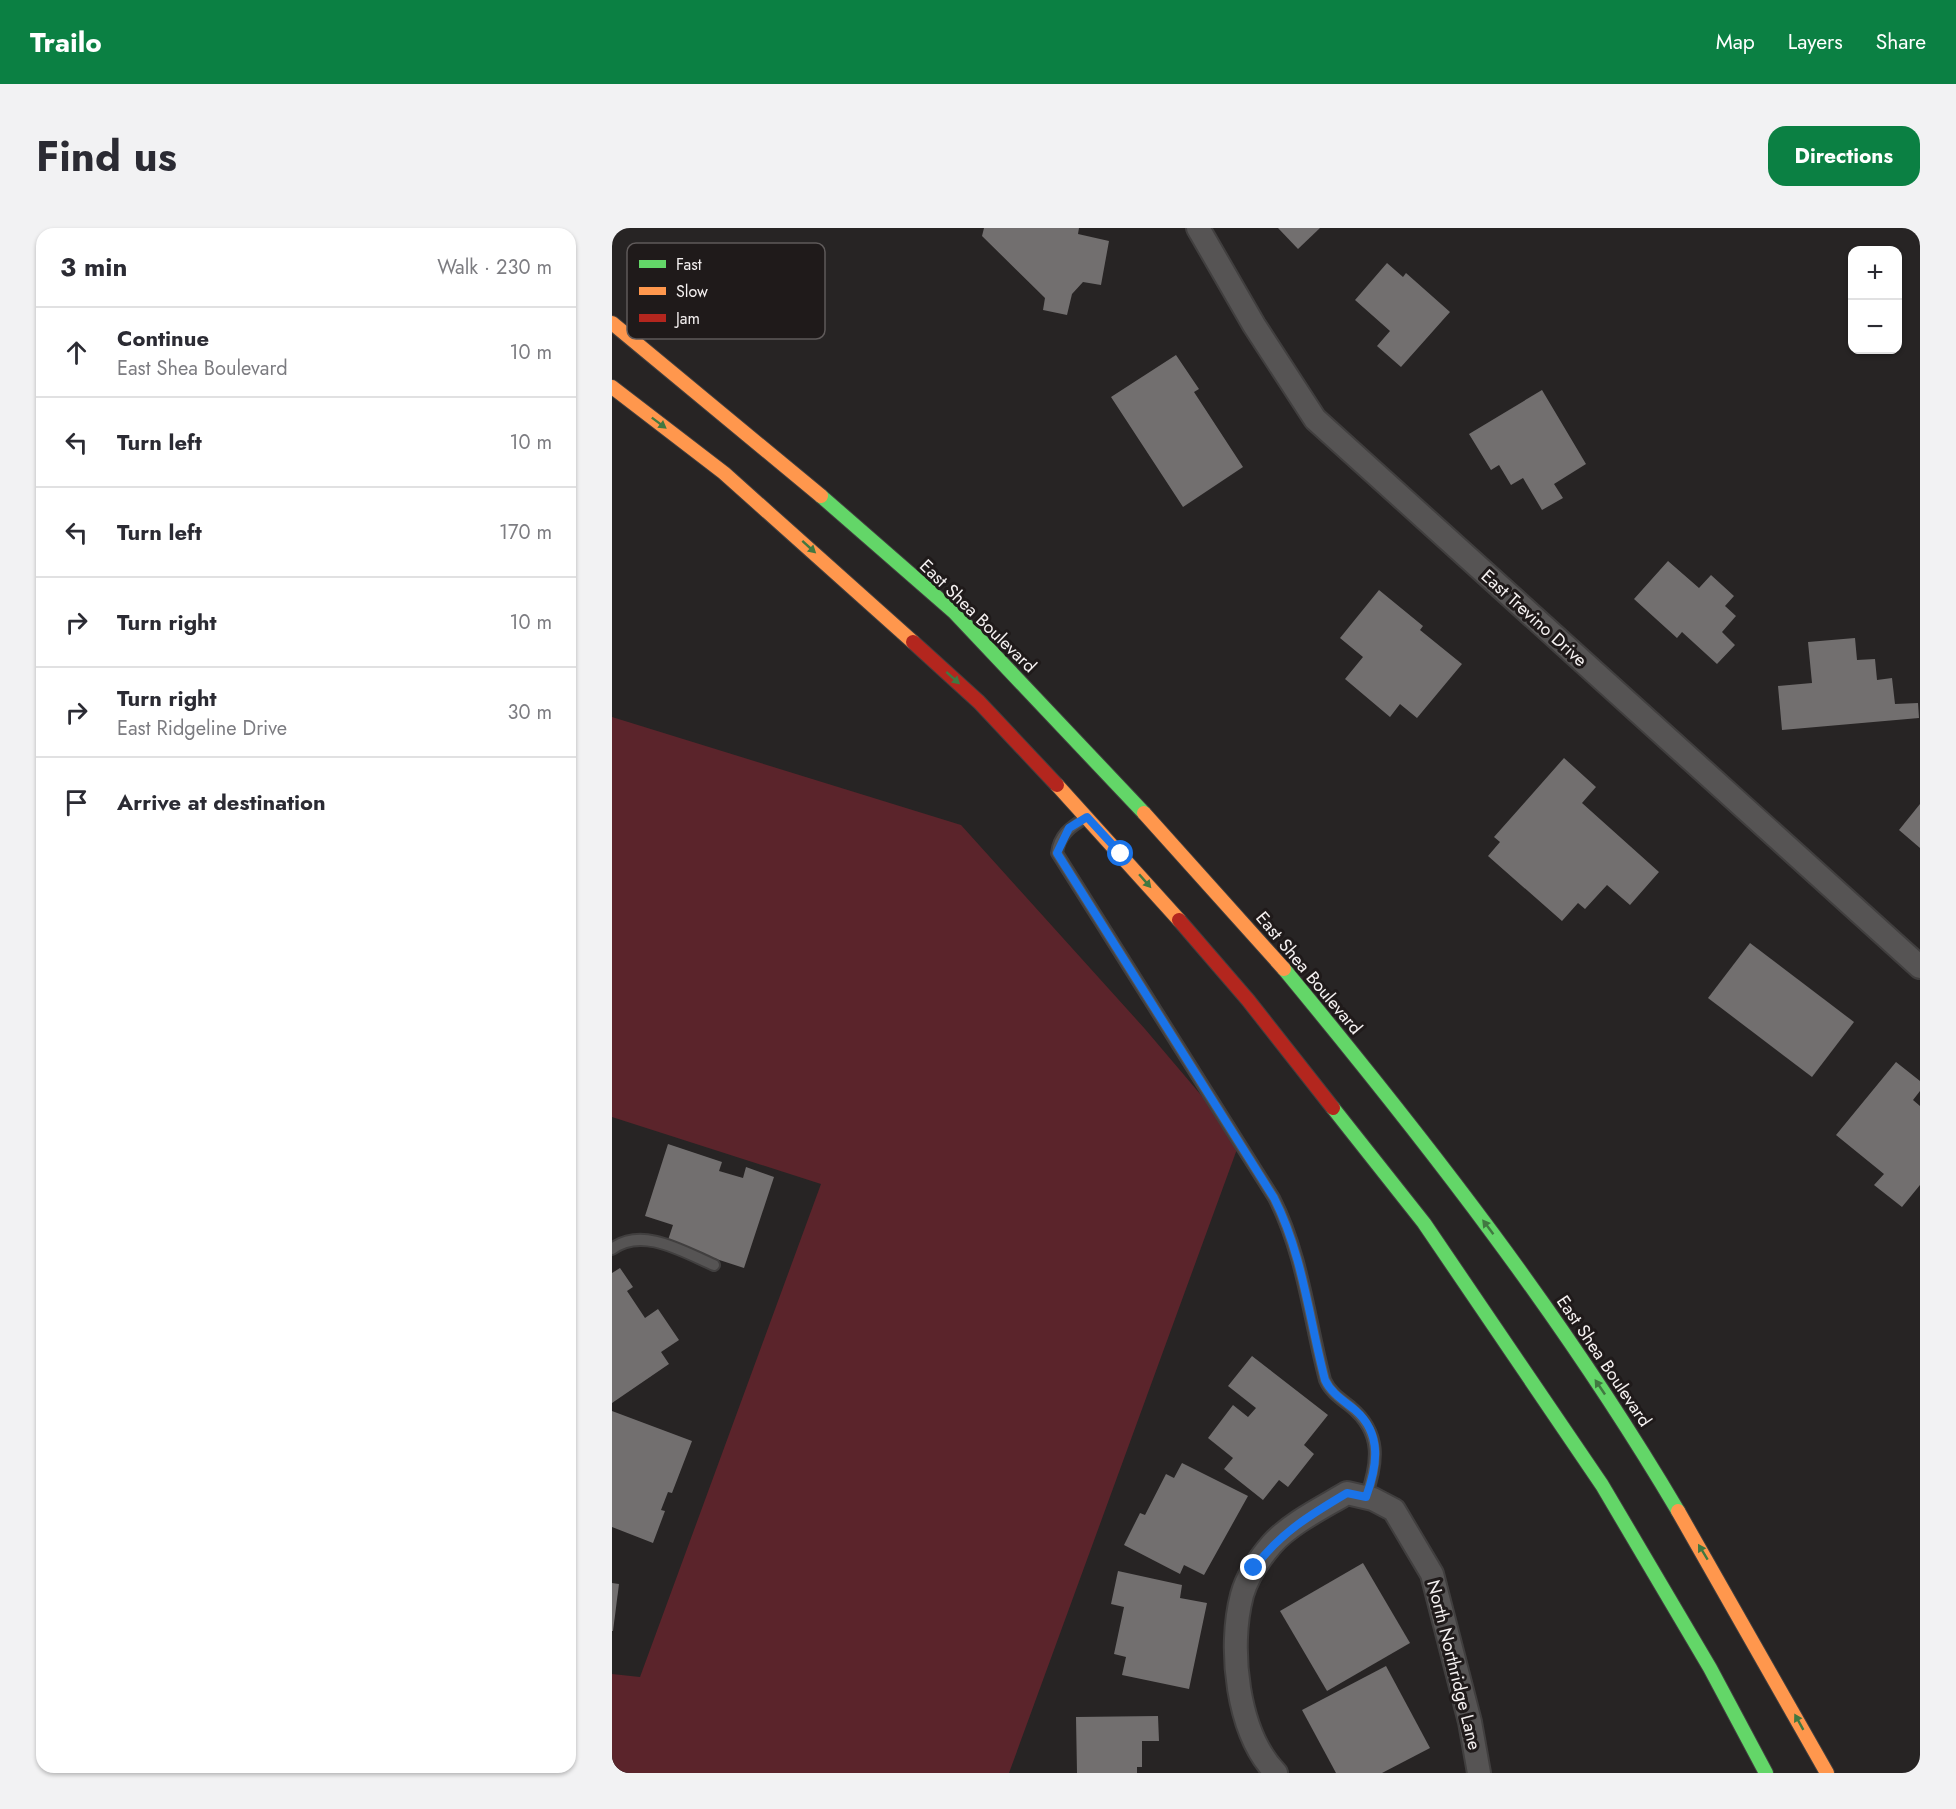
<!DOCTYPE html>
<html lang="en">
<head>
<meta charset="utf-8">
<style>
	:root { --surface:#fff; --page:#f2f2f3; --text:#2b2b33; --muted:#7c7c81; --line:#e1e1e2; --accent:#0b8043 }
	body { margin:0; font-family:Jost,sans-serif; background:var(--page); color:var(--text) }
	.controls { position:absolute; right:18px; top:18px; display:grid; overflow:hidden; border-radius:12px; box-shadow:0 2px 4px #0004 }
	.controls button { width:54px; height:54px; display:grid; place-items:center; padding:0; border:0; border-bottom:2px solid var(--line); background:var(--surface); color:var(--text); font:30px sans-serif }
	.stop { position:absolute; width:18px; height:18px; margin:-14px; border:4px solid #1a73e8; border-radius:50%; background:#fff }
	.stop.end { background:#1a73e8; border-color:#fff; box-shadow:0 2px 6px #0008 }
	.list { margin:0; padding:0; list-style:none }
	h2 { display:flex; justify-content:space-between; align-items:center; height:78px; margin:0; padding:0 24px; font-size:26px }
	h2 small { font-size:20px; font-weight:400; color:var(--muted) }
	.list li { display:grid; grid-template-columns:39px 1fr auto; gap:18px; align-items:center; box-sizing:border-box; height:90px; padding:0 24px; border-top:2px solid var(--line) }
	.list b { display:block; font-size:22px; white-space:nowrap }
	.list p { margin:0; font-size:20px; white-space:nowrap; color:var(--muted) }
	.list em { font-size:20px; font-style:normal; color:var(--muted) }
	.icon { flex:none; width:33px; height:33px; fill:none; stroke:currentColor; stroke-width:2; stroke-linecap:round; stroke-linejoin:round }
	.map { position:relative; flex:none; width:1308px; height:1545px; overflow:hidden; border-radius:18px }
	header { display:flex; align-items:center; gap:36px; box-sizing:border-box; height:84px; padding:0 30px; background:var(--accent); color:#fff }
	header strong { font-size:28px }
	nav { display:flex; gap:33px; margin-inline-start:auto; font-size:21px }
	.intro { display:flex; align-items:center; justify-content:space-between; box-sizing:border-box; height:144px; padding:0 36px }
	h1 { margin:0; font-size:42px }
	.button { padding:15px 27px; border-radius:18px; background:var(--accent); color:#fff; font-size:21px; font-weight:700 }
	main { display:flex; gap:36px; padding:0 36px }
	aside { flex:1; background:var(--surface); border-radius:18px; box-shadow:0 2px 4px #0004 }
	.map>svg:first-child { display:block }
	.green { fill:#5b242b }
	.building { fill:#726f6f }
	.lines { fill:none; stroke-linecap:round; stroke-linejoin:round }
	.lane-casing { stroke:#413f3f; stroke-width:14 }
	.street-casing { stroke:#413f3f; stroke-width:26 }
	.fast-casing { stroke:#413f3f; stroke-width:16 }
	.slow-casing { stroke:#413f3f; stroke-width:16 }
	.jam-casing { stroke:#413f3f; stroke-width:16 }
	.lane { stroke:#565454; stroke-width:10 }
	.street { stroke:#565454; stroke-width:22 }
	.fast { stroke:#63d668; stroke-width:14 }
	.slow { stroke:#ff974d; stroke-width:14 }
	.jam { stroke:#b3261e; stroke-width:14 }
	.oneway { fill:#417841 }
	.route { stroke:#1a73e8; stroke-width:8 }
	.labels { text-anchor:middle; stroke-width:6; stroke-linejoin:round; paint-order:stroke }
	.street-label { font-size:18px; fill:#f5f1f1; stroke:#1f1a1a }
	.key { fill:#1f1a1a; stroke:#5f5a5a; stroke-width:1.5 }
	.key-label { font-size:16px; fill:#f5f1f1 }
</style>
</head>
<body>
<header>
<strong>Trailo</strong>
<nav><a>Map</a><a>Layers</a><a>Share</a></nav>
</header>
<div class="intro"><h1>Find us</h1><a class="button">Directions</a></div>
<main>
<aside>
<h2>3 min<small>Walk · 230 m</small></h2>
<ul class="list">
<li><svg class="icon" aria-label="ahead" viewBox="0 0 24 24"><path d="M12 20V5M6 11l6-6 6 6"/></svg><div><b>Continue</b><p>East Shea Boulevard</p></div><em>10 m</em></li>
<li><svg class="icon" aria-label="left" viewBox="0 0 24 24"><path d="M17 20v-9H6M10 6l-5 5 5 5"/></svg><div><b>Turn left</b></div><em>10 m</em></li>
<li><svg class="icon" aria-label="left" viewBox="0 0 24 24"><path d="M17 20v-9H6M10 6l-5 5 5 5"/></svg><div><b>Turn left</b></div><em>170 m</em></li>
<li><svg class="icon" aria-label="right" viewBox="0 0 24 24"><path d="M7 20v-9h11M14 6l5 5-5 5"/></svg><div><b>Turn right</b></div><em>10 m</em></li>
<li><svg class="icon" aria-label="right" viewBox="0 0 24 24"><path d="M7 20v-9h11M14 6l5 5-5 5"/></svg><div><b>Turn right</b><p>East Ridgeline Drive</p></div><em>30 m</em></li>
<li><svg class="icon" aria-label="arrive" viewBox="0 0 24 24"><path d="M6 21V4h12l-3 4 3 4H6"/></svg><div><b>Arrive at destination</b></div></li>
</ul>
</aside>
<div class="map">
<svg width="1308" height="1545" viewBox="0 0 1308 1545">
	<rect width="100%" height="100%" fill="#272424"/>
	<path class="green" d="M 0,489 L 349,597 L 533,801 L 628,913 L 397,1545 L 0,1545 L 0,1446 L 28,1449 L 209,956 L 0,889 Z"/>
	<g class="building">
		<path d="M 372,0 L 467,0 L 466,6 L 497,13 L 489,57 L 471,54 L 460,66 L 455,87 L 431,82 L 433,70 L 370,8 Z"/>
		<path d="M 666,0 L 708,0 L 686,21 Z"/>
		<path d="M 775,35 L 791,49 L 794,45 L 838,84 L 789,139 L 765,118 L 778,103 L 743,72 Z"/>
		<path d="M 564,127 L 587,161 L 582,164 L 631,239 L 571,279 L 499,169 Z"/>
		<path d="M 930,162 L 974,236 L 942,256 L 951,270 L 930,282 L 911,250 L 899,257 L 887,237 L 879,242 L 857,206 Z"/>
		<path d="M 1056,333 L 1087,360 L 1099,347 L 1122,368 L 1113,378 L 1124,388 L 1110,404 L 1123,417 L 1105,436 L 1070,404 L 1065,410 L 1022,371 Z"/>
		<path d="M 767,362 L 811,398 L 808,402 L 850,436 L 805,490 L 788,476 L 778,489 L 733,451 L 751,429 L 728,410 Z"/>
		<path d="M 1243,410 L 1245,432 L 1263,431 L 1265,452 L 1280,450 L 1283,476 L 1306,475 L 1307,490 L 1170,502 L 1166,458 L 1200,455 L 1196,414 Z"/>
		<path d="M 952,530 L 984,559 L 970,575 L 1047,644 L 1018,677 L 995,657 L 973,681 L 966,675 L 950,693 L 876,628 L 888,614 L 882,609 Z"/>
		<path d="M 1308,576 L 1308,620 L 1287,602 Z"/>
		<path d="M 1138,715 L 1242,794 L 1200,849 L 1096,770 Z"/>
		<path d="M 1284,834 L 1308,853 L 1308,863 L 1301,872 L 1308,878 L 1308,957 L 1290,979 L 1262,957 L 1272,946 L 1224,907 Z"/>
		<path d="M 56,916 L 110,934 L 107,943 L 131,950 L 134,939 L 162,949 L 132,1040 L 55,1015 L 61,997 L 33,988 Z"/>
		<path d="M 8,1040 L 21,1059 L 15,1063 L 33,1090 L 46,1081 L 67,1112 L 49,1124 L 57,1136 L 0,1175 L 0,1045 Z"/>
		<path d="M 640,1128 L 716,1187 L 692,1217 L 702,1226 L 676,1259 L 667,1252 L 651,1272 L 612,1241 L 621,1230 L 596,1210 L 621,1177 L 636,1189 L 644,1180 L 616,1158 Z"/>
		<path d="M 0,1183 L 80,1213 L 60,1265 L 56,1264 L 49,1282 L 53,1283 L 41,1315 L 0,1299 Z"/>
		<path d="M 570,1235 L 636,1268 L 592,1347 L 572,1337 L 568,1346 L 512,1317 L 528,1285 L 533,1287 L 554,1246 L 562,1250 Z"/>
		<path d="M 751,1335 L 798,1415 L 715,1463 L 668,1383 Z"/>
		<path d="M 506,1343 L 570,1357 L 568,1370 L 595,1375 L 577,1461 L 510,1447 L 514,1429 L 502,1426 L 512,1379 L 499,1376 Z"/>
		<path d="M 0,1355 L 7,1356 L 1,1403 L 0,1403 Z"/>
		<path d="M 774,1438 L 818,1520 L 770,1545 L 724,1545 L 690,1482 Z"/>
		<path d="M 546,1488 L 547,1513 L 530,1513 L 530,1539 L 525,1539 L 525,1545 L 465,1545 L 464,1489 Z"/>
	</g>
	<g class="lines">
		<defs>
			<g id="lane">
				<path d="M 472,591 C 458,599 447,608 445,625 L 662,970 C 691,1027 697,1091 713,1152 C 718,1164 729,1171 739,1179 C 770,1205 766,1234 754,1269"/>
				<path d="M 0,1021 C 30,998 72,1024 102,1037"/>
			</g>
			<g id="street">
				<path d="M 586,0 L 642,97 L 703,191 L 1308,739"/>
				<path d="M 664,1545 C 625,1505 616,1420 630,1367 C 635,1349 647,1331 660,1316 C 679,1295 710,1280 735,1265 L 761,1271 L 782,1282 L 820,1346 L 858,1494 L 867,1545"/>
			</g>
			<g id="fast">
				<path d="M 209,268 L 342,384 L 532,585"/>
				<path d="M 672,741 C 815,914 952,1090 1066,1283"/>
				<path d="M 721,880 L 812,995 L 990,1257 L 1098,1440 L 1154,1545"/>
			</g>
			<g id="slow">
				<path d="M 0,95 L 209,268"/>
				<path d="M 0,159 L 112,245 L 301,414"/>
				<path d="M 445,557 L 567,692"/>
				<path d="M 532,585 L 672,741"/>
				<path d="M 1066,1283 L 1215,1545"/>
			</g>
			<g id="jam">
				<path d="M 301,414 L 367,474 L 445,557"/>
				<path d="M 567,692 L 636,772 L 721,880"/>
			</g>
		</defs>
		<use href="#lane" class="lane-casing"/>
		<use href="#street" class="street-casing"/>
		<use href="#fast" class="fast-casing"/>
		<use href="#slow" class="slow-casing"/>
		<use href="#jam" class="jam-casing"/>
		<use href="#lane" class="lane"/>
		<use href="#street" class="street"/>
		<use href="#fast" class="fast"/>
		<use href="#slow" class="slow"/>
		<use href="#jam" class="jam"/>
	</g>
	<defs><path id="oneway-solid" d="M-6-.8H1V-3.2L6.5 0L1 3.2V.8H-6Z" transform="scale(1.5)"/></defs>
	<g class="oneway">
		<use href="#oneway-solid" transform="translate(47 195) rotate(37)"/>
		<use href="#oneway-solid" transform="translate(197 319) rotate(42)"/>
		<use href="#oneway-solid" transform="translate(341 450) rotate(42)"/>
		<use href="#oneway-solid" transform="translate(533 653) rotate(49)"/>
		<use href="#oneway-solid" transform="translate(876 999) rotate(-127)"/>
		<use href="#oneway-solid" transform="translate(988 1159) rotate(-124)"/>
		<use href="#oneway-solid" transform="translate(1091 1324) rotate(-121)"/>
		<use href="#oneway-solid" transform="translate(1187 1494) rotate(-119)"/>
	</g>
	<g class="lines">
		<path class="route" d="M 509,626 L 475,589 L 457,600 L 445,625 L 662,970 C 691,1027 697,1091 713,1152 C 719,1165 732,1173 743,1182 C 771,1206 765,1239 754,1269 L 735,1265 C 698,1287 668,1305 642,1340"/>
	</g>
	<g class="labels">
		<g class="street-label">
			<text transform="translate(366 388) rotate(44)" y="6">East Shea Boulevard</text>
			<text transform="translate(922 390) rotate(42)" y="6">East Trevino Drive</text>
			<text transform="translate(697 745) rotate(50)" y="6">East Shea Boulevard</text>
			<text transform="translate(992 1133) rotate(56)" y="6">East Shea Boulevard</text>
			<text transform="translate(842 1437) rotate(76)" y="6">North Northridge Lane</text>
		</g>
	</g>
	<rect x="15" y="15" width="198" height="96" rx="9" class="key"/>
	<rect x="27" y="32" width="27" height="8" fill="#63d668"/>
	<rect x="27" y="59" width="27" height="8" fill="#ff974d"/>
	<rect x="27" y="86" width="27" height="8" fill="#b3261e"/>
	<g class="key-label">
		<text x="64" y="42">Fast</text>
		<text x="64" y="69">Slow</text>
		<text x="64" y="96">Jam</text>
	</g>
</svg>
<div class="controls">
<button>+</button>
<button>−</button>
</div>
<div class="stop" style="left:509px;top:626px"></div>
<div class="stop end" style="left:642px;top:1340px"></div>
</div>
</main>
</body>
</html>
